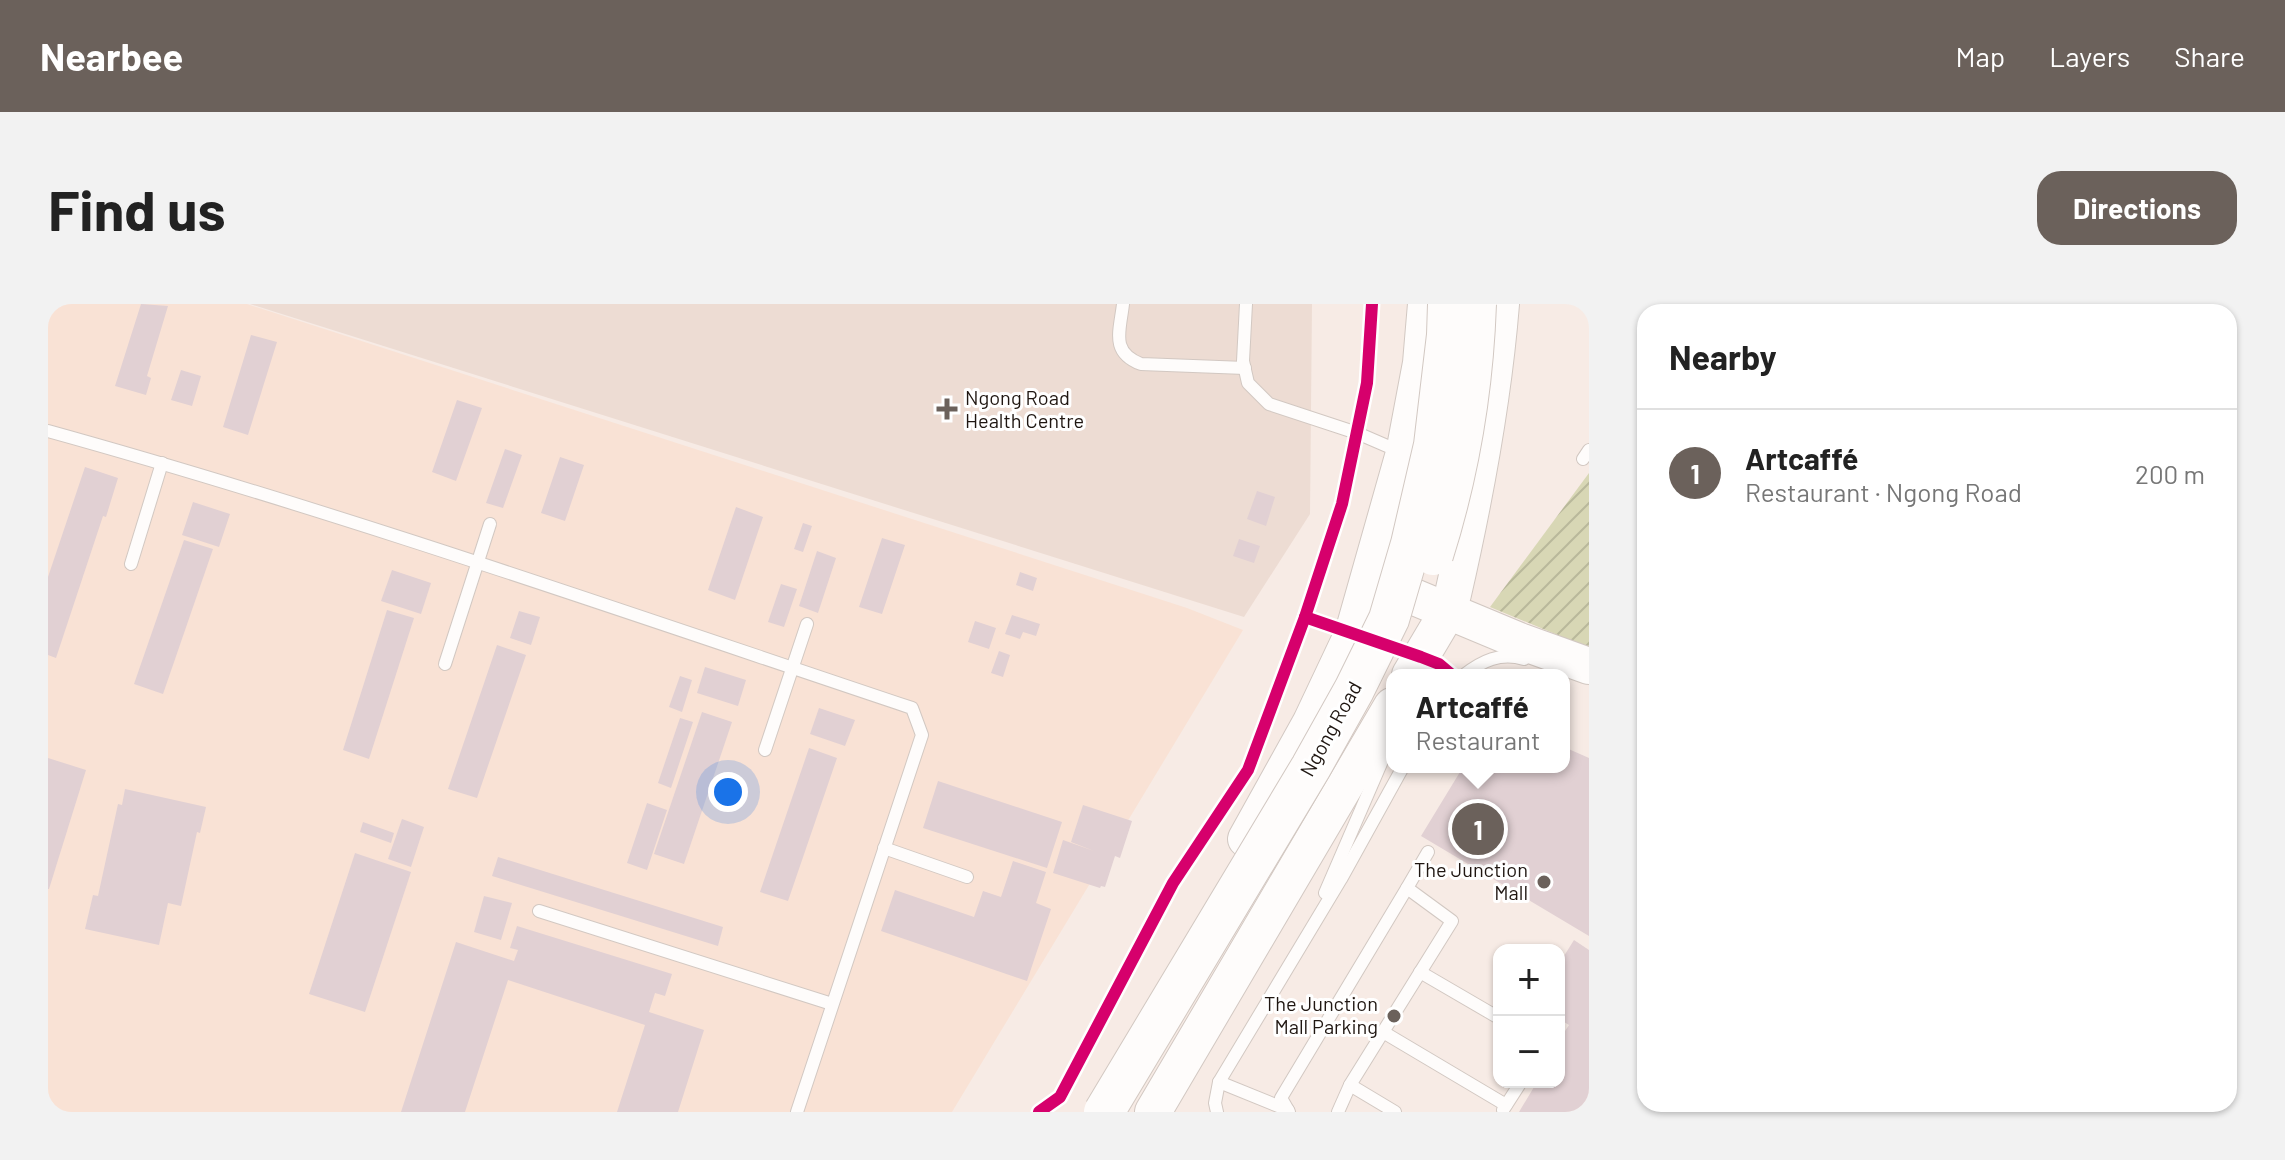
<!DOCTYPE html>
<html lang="en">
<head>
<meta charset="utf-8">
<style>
	:root { --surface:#fff; --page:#f2f2f2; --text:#222; --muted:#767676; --line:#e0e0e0; --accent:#6b615b }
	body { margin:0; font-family:Barlow,sans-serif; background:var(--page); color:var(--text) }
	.controls { position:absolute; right:24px; bottom:24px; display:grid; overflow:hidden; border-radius:16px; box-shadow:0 2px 6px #0004 }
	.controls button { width:72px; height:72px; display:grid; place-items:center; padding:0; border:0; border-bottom:2px solid var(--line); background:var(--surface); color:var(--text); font:40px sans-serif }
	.you { position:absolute; left:680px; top:488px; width:28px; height:28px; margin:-20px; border:6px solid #fff; border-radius:50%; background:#1a73e8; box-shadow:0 0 0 12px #1a73e833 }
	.badge { display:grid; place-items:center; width:52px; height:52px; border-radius:50%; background:var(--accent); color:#fff; font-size:26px; font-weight:700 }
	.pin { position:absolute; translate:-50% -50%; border:4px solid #fff; box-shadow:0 2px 8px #0006 }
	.popup { position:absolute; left:1338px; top:365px; width:184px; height:104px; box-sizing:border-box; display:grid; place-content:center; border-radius:16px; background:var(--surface); filter:drop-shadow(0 2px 6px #0005); font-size:26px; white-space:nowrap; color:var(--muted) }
	.popup b { font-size:30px; color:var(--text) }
	.popup::after { content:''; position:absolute; left:50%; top:100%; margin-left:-16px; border:16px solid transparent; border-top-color:var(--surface) }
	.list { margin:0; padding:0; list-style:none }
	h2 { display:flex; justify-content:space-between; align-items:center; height:104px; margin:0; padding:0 32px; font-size:34px }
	h2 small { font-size:26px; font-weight:400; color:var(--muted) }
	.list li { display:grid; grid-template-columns:52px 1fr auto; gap:24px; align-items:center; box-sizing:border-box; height:128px; padding:0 32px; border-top:2px solid var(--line) }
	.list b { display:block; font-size:30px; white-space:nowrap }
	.list p { margin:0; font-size:26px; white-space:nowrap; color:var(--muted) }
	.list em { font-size:26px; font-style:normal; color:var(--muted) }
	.map { position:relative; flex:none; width:1541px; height:808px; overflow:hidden; border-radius:24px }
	header { display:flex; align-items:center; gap:48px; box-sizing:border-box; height:112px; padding:0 40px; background:var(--accent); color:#fff }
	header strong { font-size:38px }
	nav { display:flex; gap:44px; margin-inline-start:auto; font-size:28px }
	.intro { display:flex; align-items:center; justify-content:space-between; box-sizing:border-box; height:192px; padding:0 48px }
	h1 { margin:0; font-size:56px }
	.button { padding:20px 36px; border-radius:24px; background:var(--accent); color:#fff; font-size:28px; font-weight:700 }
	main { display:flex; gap:48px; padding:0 48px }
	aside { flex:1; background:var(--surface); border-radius:24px; box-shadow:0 2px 6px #0004 }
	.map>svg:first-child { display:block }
	.built { fill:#f9e2d5 }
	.medical { fill:#eddcd3 }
	.garden { fill:url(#garden-furrows) }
	.building { fill:#e1d0d3 }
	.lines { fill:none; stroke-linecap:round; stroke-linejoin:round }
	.service-casing { stroke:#d2c8c2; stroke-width:14 }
	.secondary-casing { stroke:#d2c8c2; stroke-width:38 }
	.service { stroke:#fefcfb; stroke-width:12 }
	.secondary { stroke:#fefcfb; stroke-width:36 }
	.primary-bridge-casing { stroke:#d2c8c2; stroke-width:42; stroke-linecap:butt }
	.primary-bridge { stroke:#fefcfb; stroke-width:40 }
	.cycleway-casing { stroke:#fff; stroke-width:17 }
	.cycleway { stroke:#d6006c; stroke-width:12 }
	.poi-dot { fill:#6b615b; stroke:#fff; stroke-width:3 }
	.labels { text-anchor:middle; stroke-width:6; stroke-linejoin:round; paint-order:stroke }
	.poi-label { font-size:20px; fill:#1f1611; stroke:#fff; text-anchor:end }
	.street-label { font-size:20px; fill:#1f1611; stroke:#fff }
</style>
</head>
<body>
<header>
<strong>Nearbee</strong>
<nav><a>Map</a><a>Layers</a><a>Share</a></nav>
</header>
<div class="intro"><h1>Find us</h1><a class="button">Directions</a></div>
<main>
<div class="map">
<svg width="1541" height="808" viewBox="0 0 1541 808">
	<defs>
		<pattern id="garden-furrows" width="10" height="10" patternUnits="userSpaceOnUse" patternTransform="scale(2)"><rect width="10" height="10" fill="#d8d7b5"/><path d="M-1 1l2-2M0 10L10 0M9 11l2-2" fill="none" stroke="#b9b89b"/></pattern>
	</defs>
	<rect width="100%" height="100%" fill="#f7ebe5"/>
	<path class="built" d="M 0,0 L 199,0 L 1139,304 L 1195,326 L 904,808 L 0,808 Z"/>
	<path class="medical" d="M 202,0 L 1264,0 L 1262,210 L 1196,313 Z"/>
	<path class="garden" d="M 1541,169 L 1541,344 L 1442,303 Z"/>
	<g class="building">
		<path d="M 93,0 L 120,2 L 99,72 L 103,74 L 98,91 L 67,82 Z"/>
		<path d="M 203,31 L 229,38 L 200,131 L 175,123 Z"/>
		<path d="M 133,66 L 153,72 L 144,102 L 123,96 Z"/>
		<path d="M 409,96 L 434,104 L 408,177 L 384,168 Z"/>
		<path d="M 457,145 L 474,151 L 455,204 L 438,199 Z"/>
		<path d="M 512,153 L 536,161 L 517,217 L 493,209 Z"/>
		<path d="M 37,163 L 70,174 L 58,213 L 55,212 L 8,354 L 0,351 L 0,273 Z"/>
		<path d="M 1209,187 L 1227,193 L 1218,222 L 1199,215 Z"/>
		<path d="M 145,198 L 182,210 L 171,243 L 134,231 Z"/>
		<path d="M 688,203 L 715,213 L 687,296 L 660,286 Z"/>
		<path d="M 755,219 L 764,222 L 755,248 L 746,245 Z"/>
		<path d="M 834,234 L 857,241 L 834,310 L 811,303 Z"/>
		<path d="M 1191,235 L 1212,242 L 1206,259 L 1185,252 Z"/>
		<path d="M 136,236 L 165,245 L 115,390 L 86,380 Z"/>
		<path d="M 769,247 L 788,254 L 770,309 L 751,302 Z"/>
		<path d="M 344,266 L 383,279 L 373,310 L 333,297 Z"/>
		<path d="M 972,268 L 989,274 L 985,287 L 968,281 Z"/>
		<path d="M 733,280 L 749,285 L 736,323 L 720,318 Z"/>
		<path d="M 339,306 L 366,314 L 321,455 L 295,446 Z"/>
		<path d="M 471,307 L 492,313 L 483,341 L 462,334 Z"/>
		<path d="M 964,311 L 992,320 L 988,332 L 975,328 L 972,335 L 957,330 Z"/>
		<path d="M 927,317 L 948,324 L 941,345 L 920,338 Z"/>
		<path d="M 449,341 L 478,351 L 429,494 L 400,485 Z"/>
		<path d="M 951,347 L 962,351 L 955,373 L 943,369 Z"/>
		<path d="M 657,363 L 698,376 L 690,402 L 649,389 Z"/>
		<path d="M 632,372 L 644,376 L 634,408 L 621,403 Z"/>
		<path d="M 771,404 L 807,416 L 797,442 L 762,430 Z"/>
		<path d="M 654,408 L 684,418 L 636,560 L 606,550 Z"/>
		<path d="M 632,414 L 645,418 L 623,484 L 610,479 Z"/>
		<path d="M 1516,443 L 1541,454 L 1541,632 L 1373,532 L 1415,463 L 1516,463 Z"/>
		<path d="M 761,444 L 789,454 L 740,597 L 712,588 Z"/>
		<path d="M 0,454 L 38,466 L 1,585 L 0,585 Z"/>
		<path d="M 890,477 L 1014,518 L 999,564 L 875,524 Z"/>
		<path d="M 77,485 L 158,503 L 152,529 L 149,528 L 133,602 L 120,599 L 111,641 L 37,625 L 45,591 L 50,592 L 70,500 L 74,501 Z"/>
		<path d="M 599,499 L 619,506 L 599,566 L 579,559 Z"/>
		<path d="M 1035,501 L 1084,517 L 1072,554 L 1067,552 L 1057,583 L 1053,582 L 1052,584 L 1005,569 L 1015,536 L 1046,547 L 1023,538 Z"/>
		<path d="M 354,515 L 376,523 L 363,563 L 340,555 Z"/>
		<path d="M 315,518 L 346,529 L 343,539 L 312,528 Z"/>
		<path d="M 307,549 L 363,568 L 317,708 L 261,690 Z"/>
		<path d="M 450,553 L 675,623 L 670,642 L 444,572 Z"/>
		<path d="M 965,557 L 998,568 L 988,599 L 1003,605 L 979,677 L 833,627 L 847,586 L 926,613 L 935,587 L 953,593 Z"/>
		<path d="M 436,592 L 464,599 L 453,636 L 426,628 Z"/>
		<path d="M 469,622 L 624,670 L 617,692 L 607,689 L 601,708 L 656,726 L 630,808 L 569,808 L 597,721 L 460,676 L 417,808 L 353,808 L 408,638 L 466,657 L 470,646 L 462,644 Z"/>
		<path d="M 1526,636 L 1541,646 L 1541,808 L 1471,808 L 1489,778 L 1511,778 L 1511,736 L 1521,721 L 1511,715 L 1511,660 Z"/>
	</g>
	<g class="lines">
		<defs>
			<g id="service">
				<path d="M 1075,0 C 1072,27 1062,48 1093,60 L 1197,64"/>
				<path d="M 1198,0 L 1195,57 L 1200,79 L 1221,100 L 1309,129 L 1353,148"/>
				<path d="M 0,127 C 292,208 577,308 864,404 L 874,431 L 749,808"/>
				<path d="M 1535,155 L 1541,146"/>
				<path d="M 83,260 L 114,159"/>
				<path d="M 397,360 L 442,220"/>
				<path d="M 1416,371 C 1434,357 1452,348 1476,355"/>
				<path d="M 717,446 L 759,320"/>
				<path d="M 836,544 L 919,573"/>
				<path d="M 1359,584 L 1380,548"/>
				<path d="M 1277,589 L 1344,434"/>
				<path d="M 491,607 L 784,700"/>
				<path d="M 1372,668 L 1451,714"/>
				<path d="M 1335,728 L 1458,801"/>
				<path d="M 1171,778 L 1240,806"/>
				<path d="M 1302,781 L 1347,808"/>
				<path d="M 1455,806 L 1473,778"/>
				<path d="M 1169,808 L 1167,799 L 1171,778 L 1293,575 L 1355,463"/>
				<path d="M 1241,808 L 1233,794 L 1359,584 L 1404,617 L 1302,781 L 1290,808"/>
			</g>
			<g id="secondary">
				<path d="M 1323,275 L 1474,338 L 1541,362"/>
				<path d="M 1362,371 L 1400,307 L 1405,290 C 1427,194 1445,99 1453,0"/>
				<path d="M 1198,535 L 1263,418 L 1305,329 L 1356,149 L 1373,59 L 1378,0"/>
				<path d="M 1105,808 L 1344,402"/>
			</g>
		</defs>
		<use href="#service" class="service-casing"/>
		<use href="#secondary" class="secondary-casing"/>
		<use href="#service" class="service"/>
		<use href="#secondary" class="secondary"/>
		<defs>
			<g id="primary-bridge">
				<path d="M 1385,251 C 1411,169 1425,86 1428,0"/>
				<path d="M 1056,808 L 1263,463 L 1306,386 L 1341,315 L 1363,240 L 1386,141 L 1399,31 L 1400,0"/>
			</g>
		</defs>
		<use href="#primary-bridge" class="primary-bridge-casing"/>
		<use href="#primary-bridge" class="primary-bridge"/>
		<defs>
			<g id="cycleway">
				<path d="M 1257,313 L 1373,353 L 1391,360 L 1404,371"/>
				<path d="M 991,808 L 1012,793 L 1125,579 L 1200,466 L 1257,313 L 1294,200 L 1319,79 L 1324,0"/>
			</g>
		</defs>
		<use href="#cycleway" class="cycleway-casing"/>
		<use href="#cycleway" class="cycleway"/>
	</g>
	<g class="poi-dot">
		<path d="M895 93h8v8h8v8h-8v8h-8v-8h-8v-8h8z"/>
		<circle cx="1496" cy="578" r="8"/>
		<circle cx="1346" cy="712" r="8"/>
	</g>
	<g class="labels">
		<g class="poi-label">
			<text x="917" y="101" text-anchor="start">Ngong Road<tspan x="917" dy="23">Health Centre</tspan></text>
			<text x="1480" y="573">The Junction<tspan x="1480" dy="23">Mall</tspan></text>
			<text x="1330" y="707">The Junction<tspan x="1330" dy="23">Mall Parking</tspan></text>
		</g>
		<g class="street-label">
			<text transform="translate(1283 425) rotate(-61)" y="7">Ngong Road</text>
		</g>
	</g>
</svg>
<div class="controls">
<button>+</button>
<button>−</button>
</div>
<div class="you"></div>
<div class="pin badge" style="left:1430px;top:525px">1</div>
<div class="popup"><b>Artcaffé</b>Restaurant</div>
</div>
<aside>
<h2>Nearby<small></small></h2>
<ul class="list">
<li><span class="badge">1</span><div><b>Artcaffé</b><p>Restaurant · Ngong Road</p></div><em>200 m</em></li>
</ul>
</aside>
</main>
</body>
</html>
